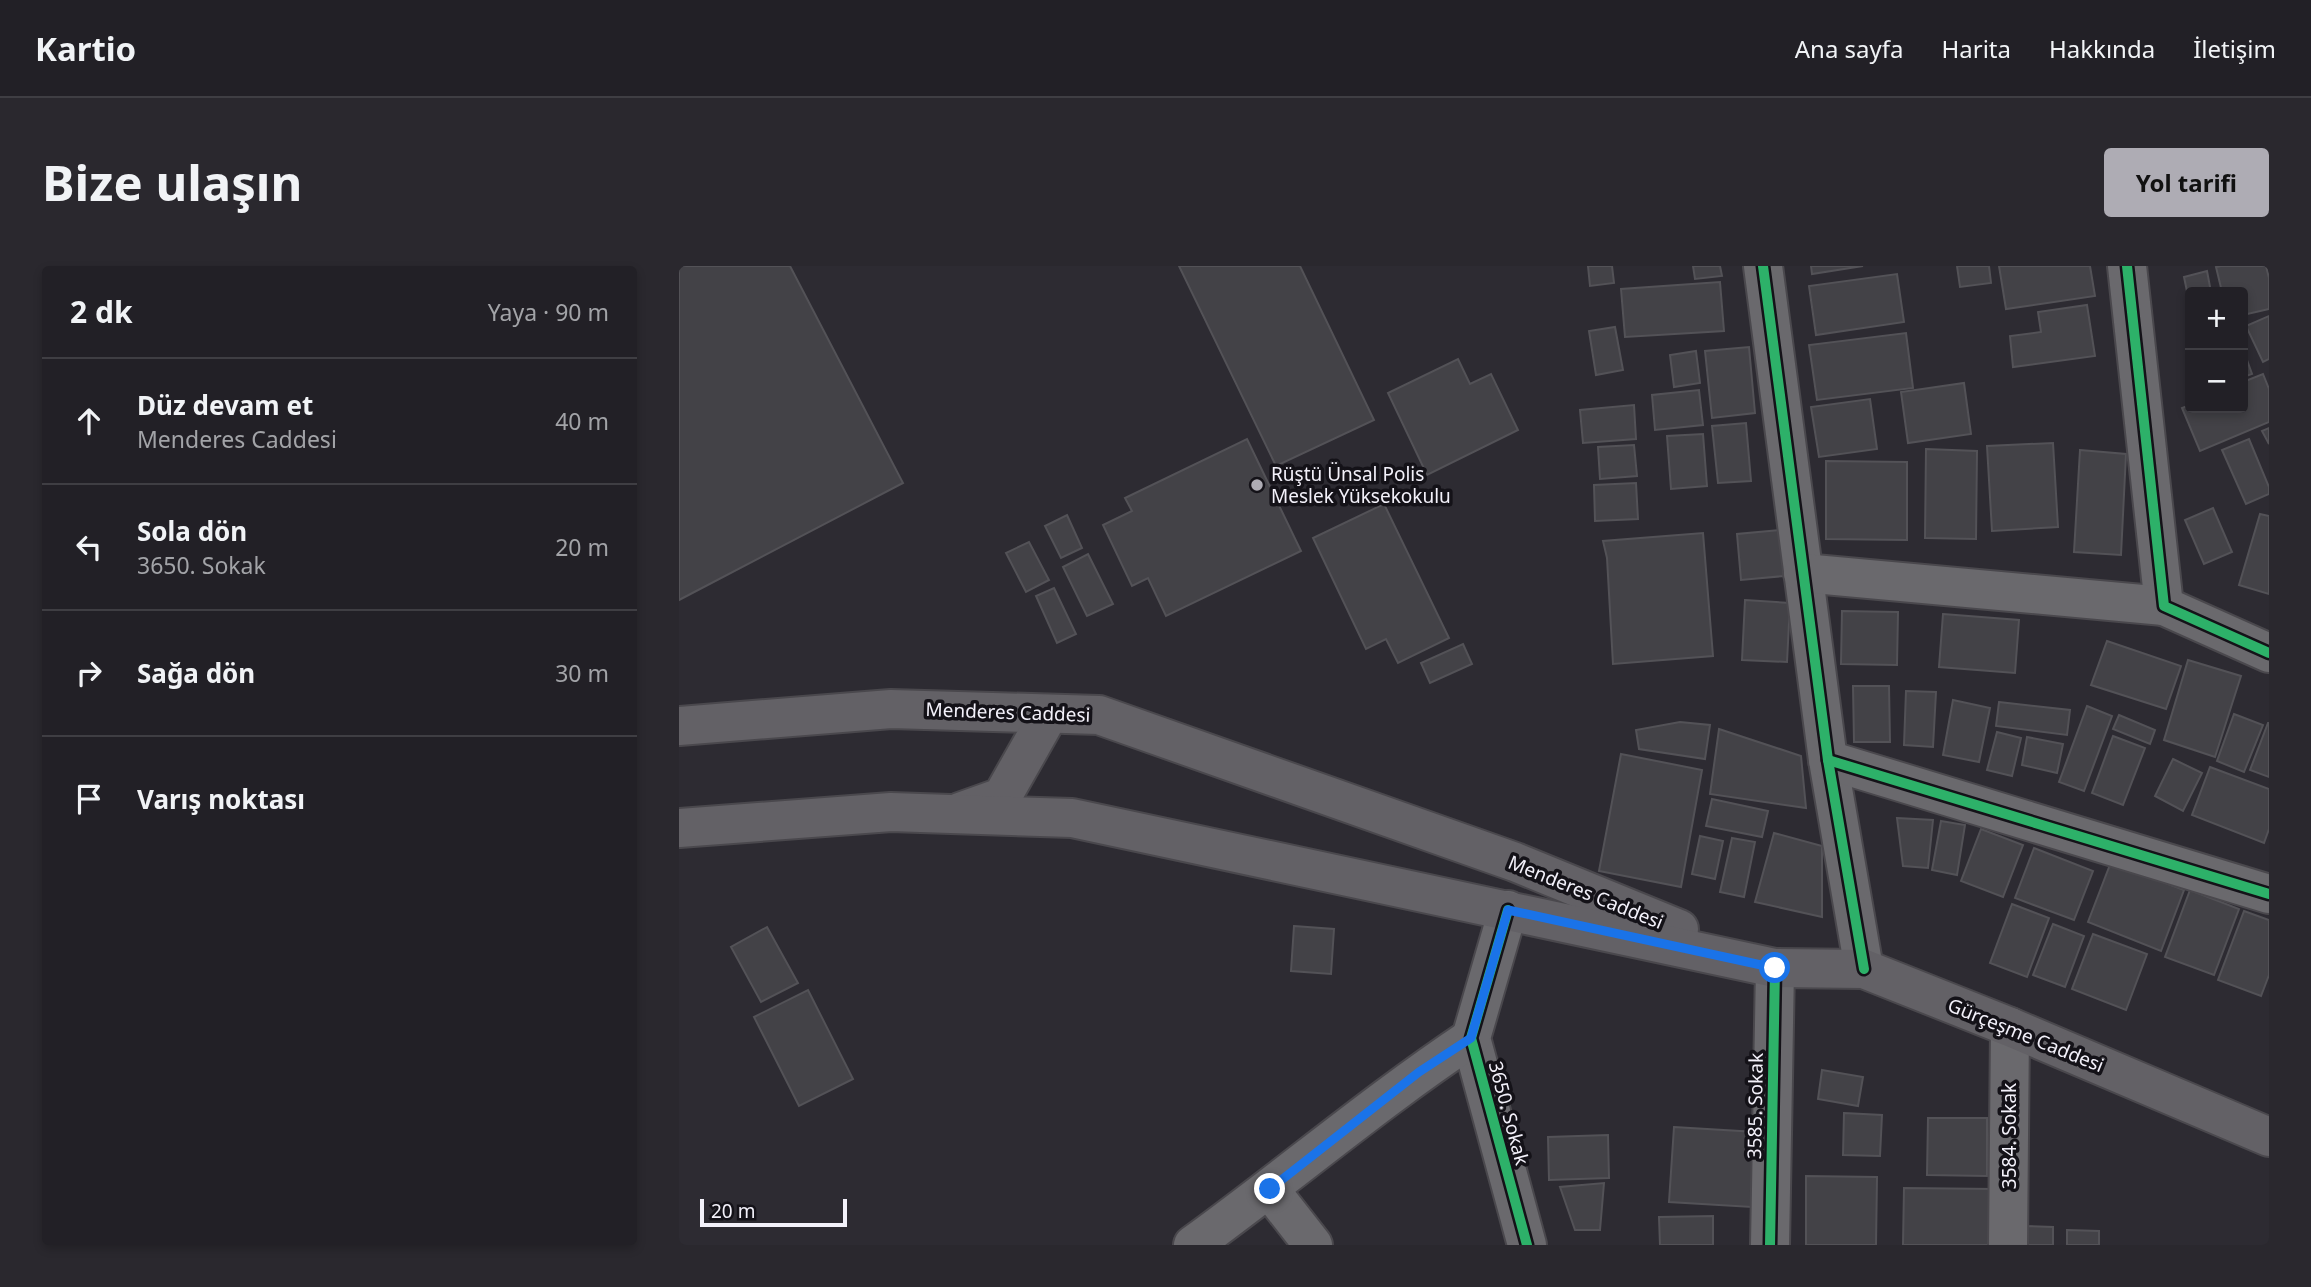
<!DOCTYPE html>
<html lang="tr">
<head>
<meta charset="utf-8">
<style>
	:root { --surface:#222026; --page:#2a282e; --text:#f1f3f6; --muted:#a2a3a7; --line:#3f3e43; --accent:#aeacb4 }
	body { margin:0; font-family:"Noto Sans",sans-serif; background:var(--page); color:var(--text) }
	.controls { position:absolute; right:21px; top:21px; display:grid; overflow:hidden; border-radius:7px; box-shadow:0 4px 10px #0003 }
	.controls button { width:63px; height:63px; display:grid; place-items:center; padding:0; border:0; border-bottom:2px solid var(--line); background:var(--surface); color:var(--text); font:35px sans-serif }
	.scale { position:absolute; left:21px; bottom:18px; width:147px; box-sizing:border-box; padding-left:7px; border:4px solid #f3f1fa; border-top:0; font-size:19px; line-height:24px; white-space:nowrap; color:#f3f1fa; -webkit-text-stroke:5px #141218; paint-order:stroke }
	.stop { position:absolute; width:21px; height:21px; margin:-16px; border:5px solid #1a73e8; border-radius:50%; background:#fff }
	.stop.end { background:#1a73e8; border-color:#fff; box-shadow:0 2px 7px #0008 }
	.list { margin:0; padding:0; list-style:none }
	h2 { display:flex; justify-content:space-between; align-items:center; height:91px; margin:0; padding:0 28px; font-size:30px }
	h2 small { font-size:23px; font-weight:400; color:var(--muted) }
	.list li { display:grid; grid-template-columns:46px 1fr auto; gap:21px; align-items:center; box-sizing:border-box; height:126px; padding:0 28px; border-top:2px solid var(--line) }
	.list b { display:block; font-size:26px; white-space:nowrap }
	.list p { margin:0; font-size:23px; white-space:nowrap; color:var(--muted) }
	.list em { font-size:23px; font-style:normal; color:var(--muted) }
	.icon { flex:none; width:38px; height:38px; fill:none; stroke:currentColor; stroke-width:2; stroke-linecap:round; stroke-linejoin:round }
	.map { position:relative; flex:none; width:1590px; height:979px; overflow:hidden; border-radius:7px }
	header { display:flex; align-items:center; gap:42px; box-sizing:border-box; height:98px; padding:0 35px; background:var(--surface); border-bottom:2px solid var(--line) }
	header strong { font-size:33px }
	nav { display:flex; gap:38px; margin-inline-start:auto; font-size:24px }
	.intro { display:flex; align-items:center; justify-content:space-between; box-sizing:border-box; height:168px; padding:0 42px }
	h1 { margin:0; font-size:49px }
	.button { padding:18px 32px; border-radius:7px; background:var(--accent); color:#111; font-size:24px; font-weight:700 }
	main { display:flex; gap:42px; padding:0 42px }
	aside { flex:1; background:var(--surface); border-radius:7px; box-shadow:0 4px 10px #0003 }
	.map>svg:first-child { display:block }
	.building { fill:#434247; stroke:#535257; stroke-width:2 }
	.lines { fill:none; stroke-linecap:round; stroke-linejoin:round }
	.minor-casing { stroke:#4a484d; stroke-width:42 }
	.major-casing { stroke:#4a484d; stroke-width:42 }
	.minor { stroke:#6a696d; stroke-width:38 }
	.major { stroke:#636166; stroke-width:38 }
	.cycleway-casing { stroke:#141218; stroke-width:15 }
	.cycleway { stroke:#2db169; stroke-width:10 }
	.route { stroke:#1a73e8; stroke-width:9 }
	.poi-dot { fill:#aeacb4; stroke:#141218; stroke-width:2.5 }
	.labels { text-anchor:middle; stroke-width:7; stroke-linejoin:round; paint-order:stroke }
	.poi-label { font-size:19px; fill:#f3f1fa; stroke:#141218; text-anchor:start }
	.street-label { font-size:19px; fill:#f3f1fa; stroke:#141218 }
</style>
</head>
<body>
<header>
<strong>Kartio</strong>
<nav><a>Ana sayfa</a><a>Harita</a><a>Hakkında</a><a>İletişim</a></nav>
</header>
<div class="intro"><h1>Bize ulaşın</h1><a class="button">Yol tarifi</a></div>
<main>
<aside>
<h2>2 dk<small>Yaya · 90 m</small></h2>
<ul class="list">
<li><svg class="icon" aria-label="ahead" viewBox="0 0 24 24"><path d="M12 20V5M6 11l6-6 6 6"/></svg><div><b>Düz devam et</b><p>Menderes Caddesi</p></div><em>40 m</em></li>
<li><svg class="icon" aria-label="left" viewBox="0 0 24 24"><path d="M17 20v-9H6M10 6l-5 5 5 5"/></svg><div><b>Sola dön</b><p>3650. Sokak</p></div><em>20 m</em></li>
<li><svg class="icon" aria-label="right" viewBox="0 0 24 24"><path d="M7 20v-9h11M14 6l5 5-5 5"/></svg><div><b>Sağa dön</b></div><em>30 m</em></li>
<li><svg class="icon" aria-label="arrive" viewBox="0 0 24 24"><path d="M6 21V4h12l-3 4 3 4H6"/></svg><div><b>Varış noktası</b></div></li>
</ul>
</aside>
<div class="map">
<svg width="1590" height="979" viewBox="0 0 1590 979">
	<rect width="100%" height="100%" fill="#2d2b32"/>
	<g class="building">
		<path d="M 0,0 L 111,0 L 224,217 L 0,334 Z"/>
		<path d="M 500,0 L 621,0 L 695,154 L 597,200 Z"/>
		<path d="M 909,0 L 933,0 L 935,17 L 911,20 Z"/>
		<path d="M 1014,0 L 1041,0 L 1043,10 L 1016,13 Z"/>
		<path d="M 1132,0 L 1184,0 L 1133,8 Z"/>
		<path d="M 1278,0 L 1310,0 L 1312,17 L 1281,21 Z"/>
		<path d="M 1320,0 L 1411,0 L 1416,30 L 1327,43 Z"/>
		<path d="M 1542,0 L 1587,0 L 1590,12 L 1590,43 L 1564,49 L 1564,26 L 1543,26 L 1537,1 Z"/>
		<path d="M 1528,5 L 1532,26 L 1511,26 L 1511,40 L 1505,11 Z"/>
		<path d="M 1218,8 L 1225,56 L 1137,69 L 1130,20 Z"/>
		<path d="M 1041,16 L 1045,65 L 946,71 L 942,23 Z"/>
		<path d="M 1408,39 L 1416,90 L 1334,101 L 1331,70 L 1362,66 L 1359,46 Z"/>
		<path d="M 1590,50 L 1590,93 L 1584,96 L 1567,60 Z"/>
		<path d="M 936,61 L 944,104 L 917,109 L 910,65 Z"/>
		<path d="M 1227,67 L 1234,122 L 1138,134 L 1130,79 Z"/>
		<path d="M 1070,81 L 1076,147 L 1033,152 L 1026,85 Z"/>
		<path d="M 1564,83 L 1573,108 L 1564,111 Z"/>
		<path d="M 1017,85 L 1021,117 L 995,121 L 991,89 Z"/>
		<path d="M 779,93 L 791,118 L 812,108 L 839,164 L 748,209 L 709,127 Z"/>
		<path d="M 1584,108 L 1590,123 L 1590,156 L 1521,185 L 1503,142 L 1511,139 L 1511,142 L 1564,142 L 1564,116 Z"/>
		<path d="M 1285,117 L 1292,168 L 1229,177 L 1222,126 Z"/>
		<path d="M 1020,124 L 1024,159 L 976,164 L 973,129 Z"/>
		<path d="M 1191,133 L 1198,183 L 1140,191 L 1132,141 Z"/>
		<path d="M 955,139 L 957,173 L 904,177 L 901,144 Z"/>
		<path d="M 1067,157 L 1072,215 L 1039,217 L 1033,160 Z"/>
		<path d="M 1590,162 L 1590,178 L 1583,165 Z"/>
		<path d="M 1024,168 L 1028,220 L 992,223 L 988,170 Z"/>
		<path d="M 568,173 L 622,285 L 487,350 L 469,312 L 453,320 L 424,259 L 453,245 L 446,232 Z"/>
		<path d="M 1570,173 L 1590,221 L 1590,228 L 1567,238 L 1543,184 Z"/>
		<path d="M 1374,177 L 1379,261 L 1313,265 L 1308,180 Z"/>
		<path d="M 955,179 L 958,210 L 921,213 L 919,181 Z"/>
		<path d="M 1247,183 L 1298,185 L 1297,273 L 1246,272 Z"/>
		<path d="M 1401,184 L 1447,188 L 1442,289 L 1395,286 Z"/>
		<path d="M 1147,195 L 1228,196 L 1228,274 L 1147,273 Z"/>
		<path d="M 957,217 L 959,253 L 916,255 L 915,219 Z"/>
		<path d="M 705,238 L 770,372 L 719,397 L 707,373 L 687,383 L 634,272 Z"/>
		<path d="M 1534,242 L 1553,286 L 1525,298 L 1506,254 Z"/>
		<path d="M 1581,248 L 1590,250 L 1590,328 L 1560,319 Z"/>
		<path d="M 388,249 L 403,282 L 382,292 L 366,260 Z"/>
		<path d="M 1101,264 L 1105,310 L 1062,314 L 1058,268 Z"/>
		<path d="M 1024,267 L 1034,390 L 934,398 L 928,292 L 924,275 Z"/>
		<path d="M 350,276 L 370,314 L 347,326 L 327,287 Z"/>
		<path d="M 409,288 L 434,338 L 408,350 L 384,301 Z"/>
		<path d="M 375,322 L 397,368 L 378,377 L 357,330 Z"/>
		<path d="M 1066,334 L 1111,337 L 1108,396 L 1063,394 Z"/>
		<path d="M 1163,345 L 1219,346 L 1218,399 L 1162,398 Z"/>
		<path d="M 1264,348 L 1340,354 L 1336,407 L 1260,401 Z"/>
		<path d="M 1428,375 L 1502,400 L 1487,443 L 1412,419 Z"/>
		<path d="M 784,378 L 793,398 L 751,417 L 742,397 Z"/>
		<path d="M 1509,394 L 1562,410 L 1536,491 L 1485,474 Z"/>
		<path d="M 1174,420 L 1210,420 L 1211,476 L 1175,476 Z"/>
		<path d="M 1227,425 L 1257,426 L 1254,481 L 1225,479 Z"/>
		<path d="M 1274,434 L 1311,442 L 1300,496 L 1264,489 Z"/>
		<path d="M 1320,436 L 1391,444 L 1388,469 L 1317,460 Z"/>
		<path d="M 1408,440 L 1433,450 L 1405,525 L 1380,516 Z"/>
		<path d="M 1555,448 L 1584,459 L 1565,506 L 1538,495 Z"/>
		<path d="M 1440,449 L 1476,464 L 1471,478 L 1434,463 Z"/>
		<path d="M 1001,456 L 1031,459 L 1026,493 L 960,483 L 957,464 Z"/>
		<path d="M 1589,457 L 1590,457 L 1590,511 L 1571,504 Z"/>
		<path d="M 1040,463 L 1122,490 L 1127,542 L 1031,528 Z"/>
		<path d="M 1318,466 L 1342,472 L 1333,510 L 1308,504 Z"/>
		<path d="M 1434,470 L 1466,482 L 1444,539 L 1413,527 Z"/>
		<path d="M 1348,471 L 1384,478 L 1378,507 L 1343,499 Z"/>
		<path d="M 942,488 L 1023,504 L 1002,621 L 920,605 Z"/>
		<path d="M 1494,493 L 1523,507 L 1504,545 L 1476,530 Z"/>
		<path d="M 1531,501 L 1590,523 L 1590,563 L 1585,577 L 1513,549 Z"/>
		<path d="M 1033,533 L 1089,545 L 1083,571 L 1027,560 Z"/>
		<path d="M 1218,552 L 1254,554 L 1249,602 L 1224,600 Z"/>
		<path d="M 1262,555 L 1286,559 L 1278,609 L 1253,604 Z"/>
		<path d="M 1302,563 L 1344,579 L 1324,631 L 1282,615 Z"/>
		<path d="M 1095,567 L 1143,580 L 1143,651 L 1076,636 Z"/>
		<path d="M 1021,570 L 1044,575 L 1036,613 L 1013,608 Z"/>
		<path d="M 1053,572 L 1076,576 L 1065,631 L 1041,626 Z"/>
		<path d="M 1355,582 L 1414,605 L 1395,654 L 1336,632 Z"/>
		<path d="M 1432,596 L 1505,624 L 1482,685 L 1409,656 Z"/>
		<path d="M 1511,624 L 1560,643 L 1535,709 L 1486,691 Z"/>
		<path d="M 1333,638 L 1370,652 L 1348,711 L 1311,697 Z"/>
		<path d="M 1565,645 L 1590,654 L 1590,709 L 1582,730 L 1539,714 Z"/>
		<path d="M 1374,658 L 1405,670 L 1386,721 L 1354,709 Z"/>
		<path d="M 615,660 L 655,663 L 652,708 L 612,705 Z"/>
		<path d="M 88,661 L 119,717 L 82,736 L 52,681 Z"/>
		<path d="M 1414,668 L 1468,688 L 1447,744 L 1393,723 Z"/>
		<path d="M 129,724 L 174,813 L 120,840 L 75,751 Z"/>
		<path d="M 1143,804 L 1184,811 L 1179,840 L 1139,833 Z"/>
		<path d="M 1165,847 L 1203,849 L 1201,890 L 1164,889 Z"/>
		<path d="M 1249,852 L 1308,852 L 1308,910 L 1248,909 Z"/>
		<path d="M 995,861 L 1077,866 L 1073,941 L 990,936 Z"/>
		<path d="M 929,869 L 930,912 L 870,914 L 869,871 Z"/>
		<path d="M 1127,910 L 1198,911 L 1197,979 L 1127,979 Z"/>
		<path d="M 925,917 L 921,964 L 896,964 L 881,921 Z"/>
		<path d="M 1225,922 L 1316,923 L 1315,979 L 1224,979 Z"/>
		<path d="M 1034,950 L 1034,979 L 981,979 L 980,951 Z"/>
		<path d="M 1345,960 L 1374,961 L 1374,979 L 1345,979 Z"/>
		<path d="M 1388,964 L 1420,965 L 1420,979 L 1388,979 Z"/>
	</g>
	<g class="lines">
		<defs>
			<g id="minor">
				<path d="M 1084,0 L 1149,494 L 1185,703"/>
				<path d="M 1448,0 L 1485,340 L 1590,387"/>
				<path d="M 1124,307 L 1485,340"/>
				<path d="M 1149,494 L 1590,628"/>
				<path d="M 829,644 L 792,772 L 848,979"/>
				<path d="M 591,924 L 634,979"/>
				<path d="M 514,979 C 608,911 696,836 792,772"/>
				<path d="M 1091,979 L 1096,702"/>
				<path d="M 1329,979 L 1331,761"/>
			</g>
			<g id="major">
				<path d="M 0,460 L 212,443 L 420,449 L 836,596 L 1000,663"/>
				<path d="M 281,546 L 323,531 L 370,448"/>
				<path d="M 0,562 L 212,546 L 393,552 L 1096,702 L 1185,703 L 1331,761 L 1590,871"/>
			</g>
		</defs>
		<use href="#minor" class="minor-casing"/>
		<use href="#major" class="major-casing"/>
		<use href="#minor" class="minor"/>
		<use href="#major" class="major"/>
		<defs>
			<g id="cycleway">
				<path d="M 1084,0 L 1149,494 L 1185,703"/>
				<path d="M 1448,0 L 1485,340 L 1590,387"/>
				<path d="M 1149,494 L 1590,628"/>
				<path d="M 829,644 L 792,772 L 848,979"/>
				<path d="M 1091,979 L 1096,702"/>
			</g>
		</defs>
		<use href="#cycleway" class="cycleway-casing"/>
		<use href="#cycleway" class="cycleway"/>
	</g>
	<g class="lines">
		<path class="route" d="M 591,923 L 740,806 L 792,772 L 829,644 L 1096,702"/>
	</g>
	<circle class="poi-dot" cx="578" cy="219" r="7"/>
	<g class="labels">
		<g class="poi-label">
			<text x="592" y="215">Rüştü Ünsal Polis<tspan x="592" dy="22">Meslek Yüksekokulu</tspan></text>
		</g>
		<g class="street-label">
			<text transform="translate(329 446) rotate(2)" y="7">Menderes Caddesi</text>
			<text transform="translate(907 626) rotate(22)" y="7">Menderes Caddesi</text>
			<text transform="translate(1347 769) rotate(22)" y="7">Gürçeşme Caddesi</text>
			<text transform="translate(1076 840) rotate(-89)" y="7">3585. Sokak</text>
			<text transform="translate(830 847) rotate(75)" y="7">3650. Sokak</text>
			<text transform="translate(1330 870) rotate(-90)" y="7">3584. Sokak</text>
		</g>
	</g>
</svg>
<div class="controls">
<button>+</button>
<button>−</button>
</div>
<div class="scale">20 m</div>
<div class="stop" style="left:1096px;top:702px"></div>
<div class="stop end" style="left:591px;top:923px"></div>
</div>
</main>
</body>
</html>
